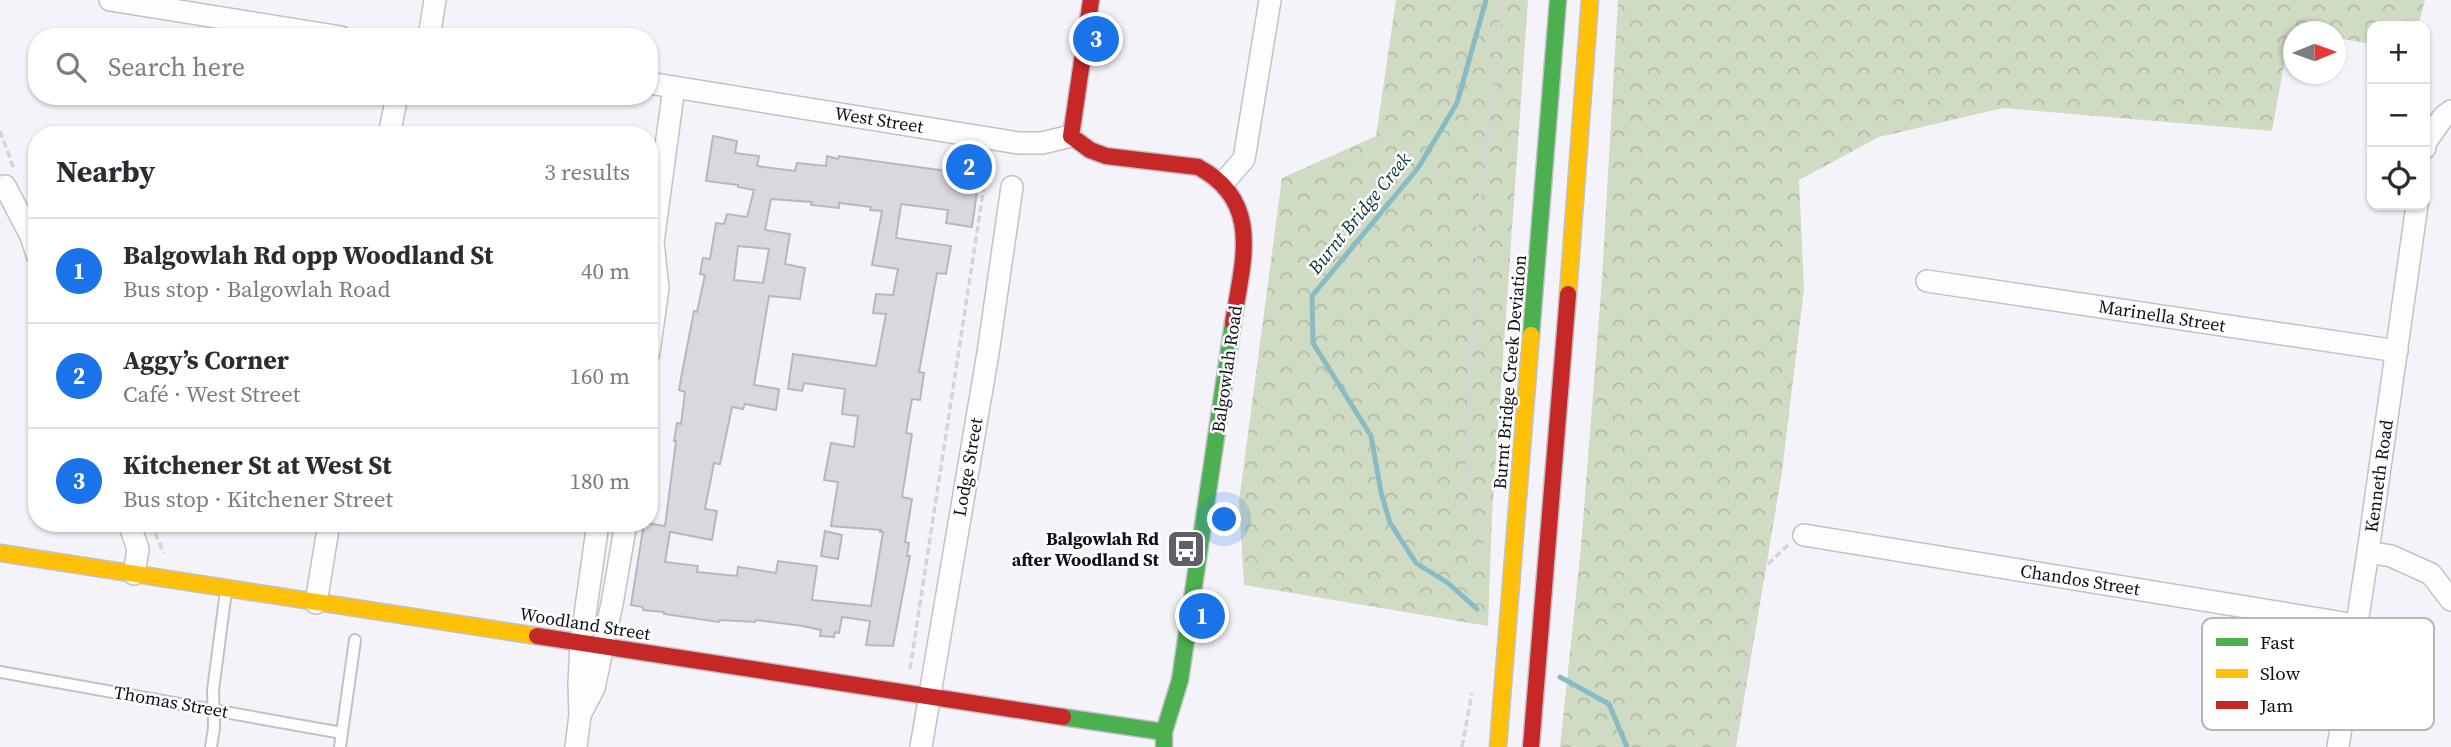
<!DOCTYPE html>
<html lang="en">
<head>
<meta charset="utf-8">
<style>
	:root { --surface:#fff; --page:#f7f7f7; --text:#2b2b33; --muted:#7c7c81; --line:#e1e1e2; --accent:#1a73e8 }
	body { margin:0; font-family:"Source Serif 4",serif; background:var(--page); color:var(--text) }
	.controls { position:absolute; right:21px; top:21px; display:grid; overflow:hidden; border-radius:14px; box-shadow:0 2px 5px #0004 }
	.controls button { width:63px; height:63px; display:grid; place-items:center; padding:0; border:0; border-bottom:2px solid var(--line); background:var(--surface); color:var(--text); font:35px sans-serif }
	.compass { position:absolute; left:2283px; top:21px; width:63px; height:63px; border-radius:50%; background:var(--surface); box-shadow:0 2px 5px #0004; rotate:89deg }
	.you { position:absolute; left:1225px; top:520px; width:24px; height:24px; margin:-18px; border:5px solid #fff; border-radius:50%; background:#1a73e8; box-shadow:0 0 0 10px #1a73e833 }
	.badge { display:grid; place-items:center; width:46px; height:46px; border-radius:50%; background:var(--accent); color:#fff; font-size:23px; font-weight:700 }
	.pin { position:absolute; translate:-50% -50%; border:4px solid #fff; box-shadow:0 2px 7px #0006 }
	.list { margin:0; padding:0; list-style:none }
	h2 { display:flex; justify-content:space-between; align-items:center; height:91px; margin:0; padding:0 28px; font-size:30px }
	h2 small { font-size:23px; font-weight:400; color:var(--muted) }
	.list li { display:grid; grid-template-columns:46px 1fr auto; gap:21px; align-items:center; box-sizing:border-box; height:105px; padding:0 28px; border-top:2px solid var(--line) }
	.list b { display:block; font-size:26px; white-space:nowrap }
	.list p { margin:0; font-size:23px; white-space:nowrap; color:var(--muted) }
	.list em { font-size:23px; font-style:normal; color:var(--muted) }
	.icon { flex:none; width:38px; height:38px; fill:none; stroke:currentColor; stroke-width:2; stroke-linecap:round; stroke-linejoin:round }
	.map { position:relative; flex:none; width:2451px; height:747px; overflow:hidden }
	.search { position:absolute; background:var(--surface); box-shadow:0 2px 5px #0004; left:28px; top:28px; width:630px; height:77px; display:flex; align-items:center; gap:18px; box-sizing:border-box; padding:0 24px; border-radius:28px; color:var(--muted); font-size:26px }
	.panel { position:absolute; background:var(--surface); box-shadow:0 2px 5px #0004; left:28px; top:126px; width:630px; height:406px; border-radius:28px }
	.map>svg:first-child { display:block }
	.forest { fill:url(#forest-crowns) }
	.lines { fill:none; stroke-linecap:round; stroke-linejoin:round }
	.stream { stroke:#89bbc5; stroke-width:5 }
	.building { fill:#dbd7df; stroke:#b9b6bd; stroke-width:2; fill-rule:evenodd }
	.lane-casing { stroke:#c2c1c9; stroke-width:14 }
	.street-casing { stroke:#c2c1c9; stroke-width:24 }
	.fast-casing { stroke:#c2c1c9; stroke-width:19 }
	.slow-casing { stroke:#c2c1c9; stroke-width:19 }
	.jam-casing { stroke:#c2c1c9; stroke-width:19 }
	.path { stroke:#d5d4d7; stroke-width:3.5; stroke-dasharray:7 3.5; stroke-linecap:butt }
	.lane { stroke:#fdfdfe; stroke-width:10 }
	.street { stroke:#fdfdfe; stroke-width:21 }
	.fast { stroke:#4caf50; stroke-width:16 }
	.slow { stroke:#ffc107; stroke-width:16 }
	.jam { stroke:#c62828; stroke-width:16 }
	.labels { text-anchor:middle; stroke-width:5; stroke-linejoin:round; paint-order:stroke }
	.street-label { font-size:18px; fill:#100e17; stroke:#fff }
	.poi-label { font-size:18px; font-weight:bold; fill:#100e17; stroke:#fff; text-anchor:end }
	.water-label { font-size:19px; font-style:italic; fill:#0c3137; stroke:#fff }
	.key { fill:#fff; stroke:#b7b7b9; stroke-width:2 }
	.key-label { font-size:19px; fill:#100e17 }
</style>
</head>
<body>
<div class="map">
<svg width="2451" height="747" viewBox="0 0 2451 747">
	<defs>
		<pattern id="forest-crowns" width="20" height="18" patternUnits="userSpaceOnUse" patternTransform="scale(1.75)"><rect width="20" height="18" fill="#d0dbc3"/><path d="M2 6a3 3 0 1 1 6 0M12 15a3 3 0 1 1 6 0" fill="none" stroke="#b2bba7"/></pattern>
	</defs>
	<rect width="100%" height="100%" fill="#f4f3f9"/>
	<g class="forest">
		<path d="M 1396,0 L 1528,0 L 1492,515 L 1488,626 L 1244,585 L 1239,501 L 1282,178 L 1376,136 Z"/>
		<path d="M 1618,0 L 2425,0 L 2418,26 L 2372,26 L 2372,44 L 2336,38 L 2336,32 L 2290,32 L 2272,131 L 2003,108 L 1879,137 L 1799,180 L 1804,289 L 1782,472 L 1736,747 L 1560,747 L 1581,547 L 1602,279 Z"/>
	</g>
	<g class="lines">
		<g class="stream">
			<path d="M 1477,609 L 1448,583 L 1416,563 L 1390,523 L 1381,492 L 1371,436 L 1313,343 L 1312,296 L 1418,168 L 1457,103 L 1486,0"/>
			<path d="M 1560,677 L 1609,704 L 1627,747"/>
		</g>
	</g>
	<g class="building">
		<path d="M 713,136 L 737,141 L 735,153 L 759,156 L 757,166 L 795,171 L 797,163 L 826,166 L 827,156 L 838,159 L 839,156 L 954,172 L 956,158 L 974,160 L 980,170 L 972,227 L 946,223 L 948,210 L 901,204 L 896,238 L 951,246 L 946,274 L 937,273 L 919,372 L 924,373 L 920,400 L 912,399 L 906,433 L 912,434 L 902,497 L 912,499 L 905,542 L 909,543 L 907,556 L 910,556 L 893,646 L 866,645 L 870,621 L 842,617 L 839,633 L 835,632 L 834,637 L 820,636 L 821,630 L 803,626 L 756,620 L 755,622 L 720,620 L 719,622 L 664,614 L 664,612 L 643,610 L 643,607 L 631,605 L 644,523 L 665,526 L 676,441 L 674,441 L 677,423 L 681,424 L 685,392 L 679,390 L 682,373 L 694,311 L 697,312 L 705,275 L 700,274 L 703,258 L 710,259 L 716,223 L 724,224 L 727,214 L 747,217 L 754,190 L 738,187 L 738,185 L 706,181 ZM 771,199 L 812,202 L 811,205 L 839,208 L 839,203 L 871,207 L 870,210 L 882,211 L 872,265 L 898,269 L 893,295 L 876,294 L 873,313 L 886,314 L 876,366 L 793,354 L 788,389 L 802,391 L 804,383 L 845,389 L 842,414 L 858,416 L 854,447 L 831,443 L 824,480 L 838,482 L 831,526 L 881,530 L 880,532 L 883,532 L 871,606 L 812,600 L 817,566 L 778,561 L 776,573 L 738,567 L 737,576 L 697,572 L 698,566 L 665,562 L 670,532 L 712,540 L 717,511 L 705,509 L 714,463 L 720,464 L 732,407 L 743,409 L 745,404 L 776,410 L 779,389 L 754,385 L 769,296 L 800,299 L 805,268 L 785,264 L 790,234 L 765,230 ZM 738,246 L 769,249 L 763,283 L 734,280 Z"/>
		<path d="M 825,531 L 842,535 L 838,559 L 821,556 Z"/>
	</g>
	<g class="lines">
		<defs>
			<g id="lane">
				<path d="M 0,672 L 342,733"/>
				<path d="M 211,747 L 214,728 L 213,690 L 226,591"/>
				<path d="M 340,747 L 355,640"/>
			</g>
			<g id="street">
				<path d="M 110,0 L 341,37"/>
				<path d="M 429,37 L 435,0"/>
				<path d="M 649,83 L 1018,143 L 1042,143 L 1071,136"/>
				<path d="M 389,135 L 397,96"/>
				<path d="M 2425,148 L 2425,143 L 2444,116 L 2451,111"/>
				<path d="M 1224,182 L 1244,159 L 1270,0"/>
				<path d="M 5,186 L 31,236 L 37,254"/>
				<path d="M 1927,281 L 2397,351"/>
				<path d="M 649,352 L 658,288 L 653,242 L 674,87"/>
				<path d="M 129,523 L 138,549 L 134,574"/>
				<path d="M 1804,535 L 2356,625"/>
				<path d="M 2368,552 L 2391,556 L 2431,574 L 2451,600"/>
				<path d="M 316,603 L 329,523"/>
				<path d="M 581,713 L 594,688 L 612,604 L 626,523"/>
				<path d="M 576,747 L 580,715 L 579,684 L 581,643 L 598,523"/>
				<path d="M 921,747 L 988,353 L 1012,187"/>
				<path d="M 2338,747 L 2368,552 L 2417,205"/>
			</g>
			<g id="fast">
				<path d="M 1531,335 L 1558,0"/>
				<path d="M 1063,717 L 1164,732"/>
				<path d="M 1164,747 L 1164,732 L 1180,680 L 1233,323"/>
			</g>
			<g id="slow">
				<path d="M 1568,294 L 1590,0"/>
				<path d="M 0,553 L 537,636"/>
				<path d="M 1498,747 L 1531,335"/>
			</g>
			<g id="jam">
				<path d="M 1091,0 L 1071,136 L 1090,150 L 1106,156 L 1198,167 C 1264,202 1242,263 1233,323"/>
				<path d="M 537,636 L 1063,717"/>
				<path d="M 1531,747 L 1568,294"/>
			</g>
		</defs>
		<use href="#lane" class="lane-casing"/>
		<use href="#street" class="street-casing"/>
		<use href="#fast" class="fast-casing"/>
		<use href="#slow" class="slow-casing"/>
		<use href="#jam" class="jam-casing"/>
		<g class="path">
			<path d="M 0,131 L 14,169"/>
			<path d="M 155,533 L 164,553"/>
			<path d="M 1485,550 L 1467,488 L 1467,446 L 1477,227 L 1502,0"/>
			<path d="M 910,669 L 988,160"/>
			<path d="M 1462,747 L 1472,693"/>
			<path d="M 1730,747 L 1745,669 L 1752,602 L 1759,573 L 1788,545"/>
		</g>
		<use href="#lane" class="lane"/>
		<use href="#street" class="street"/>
		<use href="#fast" class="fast"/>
		<use href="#slow" class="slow"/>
		<use href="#jam" class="jam"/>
	</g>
	<defs>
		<symbol id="bus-square" viewBox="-11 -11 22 22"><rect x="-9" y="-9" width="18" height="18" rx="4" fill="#605e66" stroke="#fff"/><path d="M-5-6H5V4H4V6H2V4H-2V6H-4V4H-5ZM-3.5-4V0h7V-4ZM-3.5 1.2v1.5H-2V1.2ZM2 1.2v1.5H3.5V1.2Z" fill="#fff"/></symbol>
	</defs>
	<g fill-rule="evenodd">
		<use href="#bus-square" x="1164" y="527" width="44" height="44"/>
	</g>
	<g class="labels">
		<g class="street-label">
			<text transform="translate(879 120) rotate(9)" y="6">West Street</text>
			<text transform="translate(2162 316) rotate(9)" y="6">Marinella Street</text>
			<text transform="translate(1227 369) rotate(-82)" y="6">Balgowlah Road</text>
			<text transform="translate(1510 372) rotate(-85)" y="6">Burnt Bridge Creek Deviation</text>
			<text transform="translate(968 467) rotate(-80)" y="6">Lodge Street</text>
			<text transform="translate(2379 476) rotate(-82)" y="6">Kenneth Road</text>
			<text transform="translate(2080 580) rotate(9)" y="6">Chandos Street</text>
			<text transform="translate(585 624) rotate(9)" y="6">Woodland Street</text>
			<text transform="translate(171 702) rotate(10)" y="6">Thomas Street</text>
		</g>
		<g class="poi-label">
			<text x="1159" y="545">Balgowlah Rd<tspan x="1159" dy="21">after Woodland St</tspan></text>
		</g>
		<g class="water-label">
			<text transform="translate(1359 213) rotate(-51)" y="7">Burnt Bridge Creek</text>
		</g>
	</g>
	<rect x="2202" y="618" width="232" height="112" rx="10" class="key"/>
	<rect x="2216" y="638" width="32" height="8" fill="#4caf50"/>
	<rect x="2216" y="669" width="32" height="9" fill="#ffc107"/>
	<rect x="2216" y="701" width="32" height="8" fill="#c62828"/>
	<g class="key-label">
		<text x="2260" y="649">Fast</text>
		<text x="2260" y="680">Slow</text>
		<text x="2260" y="712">Jam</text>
	</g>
</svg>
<div class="controls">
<button>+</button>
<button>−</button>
<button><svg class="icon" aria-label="locate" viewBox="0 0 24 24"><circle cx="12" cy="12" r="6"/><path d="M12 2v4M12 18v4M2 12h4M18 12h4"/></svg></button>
</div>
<svg class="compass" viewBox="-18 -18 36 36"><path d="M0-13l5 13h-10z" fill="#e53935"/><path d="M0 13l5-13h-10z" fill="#7c7c81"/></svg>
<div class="you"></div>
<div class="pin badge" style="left:1202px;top:616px">1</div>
<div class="pin badge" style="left:969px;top:167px">2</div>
<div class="pin badge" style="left:1096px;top:39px">3</div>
<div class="search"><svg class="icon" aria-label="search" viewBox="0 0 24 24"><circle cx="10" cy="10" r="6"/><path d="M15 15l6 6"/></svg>Search here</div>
<section class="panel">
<h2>Nearby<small>3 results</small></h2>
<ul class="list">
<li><span class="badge">1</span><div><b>Balgowlah Rd opp Woodland St</b><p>Bus stop · Balgowlah Road</p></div><em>40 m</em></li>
<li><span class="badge">2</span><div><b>Aggy’s Corner</b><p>Café · West Street</p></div><em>160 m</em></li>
<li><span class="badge">3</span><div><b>Kitchener St at West St</b><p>Bus stop · Kitchener Street</p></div><em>180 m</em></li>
</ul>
</section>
</div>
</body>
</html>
